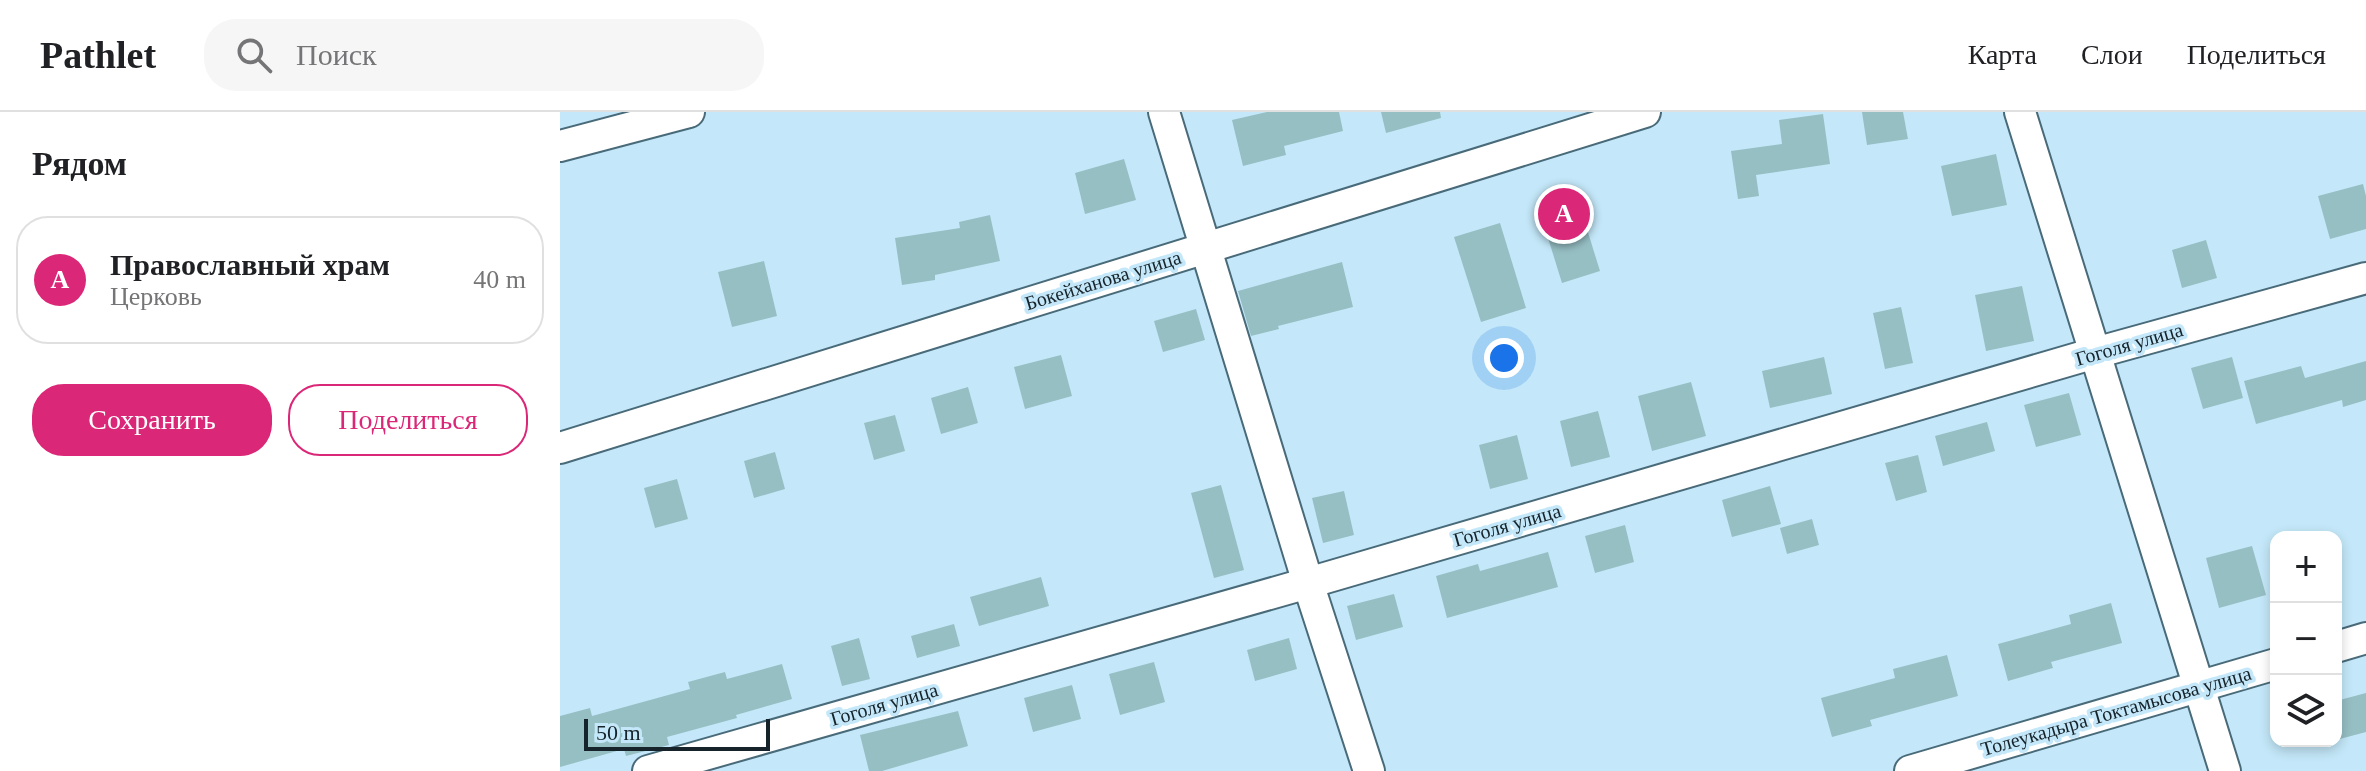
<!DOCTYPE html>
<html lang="ru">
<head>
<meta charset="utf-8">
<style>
	:root { --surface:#fff; --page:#f6f6f6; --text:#202124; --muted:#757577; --line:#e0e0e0; --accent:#db2777 }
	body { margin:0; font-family:Georgia,serif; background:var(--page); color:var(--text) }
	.controls { position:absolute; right:24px; bottom:24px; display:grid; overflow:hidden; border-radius:16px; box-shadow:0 4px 12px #0003 }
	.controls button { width:72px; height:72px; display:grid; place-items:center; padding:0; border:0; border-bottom:2px solid var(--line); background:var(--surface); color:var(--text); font:40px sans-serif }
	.scale { position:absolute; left:24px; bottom:20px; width:186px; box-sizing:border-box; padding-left:8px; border:4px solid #16232a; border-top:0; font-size:22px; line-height:28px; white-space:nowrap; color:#16232a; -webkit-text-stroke:6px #c4e8f9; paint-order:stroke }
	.you { position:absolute; left:944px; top:246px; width:28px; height:28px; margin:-20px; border:6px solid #fff; border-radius:50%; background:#1a73e8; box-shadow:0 0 0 12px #1a73e833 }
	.badge { display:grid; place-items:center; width:52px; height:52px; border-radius:50%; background:var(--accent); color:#fff; font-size:26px; font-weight:700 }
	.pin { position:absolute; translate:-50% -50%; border:4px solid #fff; box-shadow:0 2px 8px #0006 }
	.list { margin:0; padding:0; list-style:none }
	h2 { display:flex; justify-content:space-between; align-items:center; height:104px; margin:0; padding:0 32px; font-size:34px }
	h2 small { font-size:26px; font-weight:400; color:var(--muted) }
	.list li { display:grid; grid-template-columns:52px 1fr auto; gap:24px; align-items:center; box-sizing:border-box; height:128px; margin:0 16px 16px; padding:0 16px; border:2px solid var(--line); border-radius:32px }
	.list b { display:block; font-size:30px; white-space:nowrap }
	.list p { margin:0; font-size:26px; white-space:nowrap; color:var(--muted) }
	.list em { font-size:26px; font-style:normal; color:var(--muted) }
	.actions { display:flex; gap:16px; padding:24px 32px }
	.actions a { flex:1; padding:18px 0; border:2px solid var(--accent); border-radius:32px; text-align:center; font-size:28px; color:var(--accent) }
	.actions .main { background:var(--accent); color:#fff }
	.icon { flex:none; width:44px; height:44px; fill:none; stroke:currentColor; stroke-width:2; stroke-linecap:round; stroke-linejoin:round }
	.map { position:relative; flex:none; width:1806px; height:659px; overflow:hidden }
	header { display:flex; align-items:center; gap:48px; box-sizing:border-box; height:112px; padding:0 40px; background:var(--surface); border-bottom:2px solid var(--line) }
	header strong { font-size:38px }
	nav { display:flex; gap:44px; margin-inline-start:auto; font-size:28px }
	.search { width:560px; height:72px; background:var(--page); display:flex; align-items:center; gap:20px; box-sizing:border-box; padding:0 28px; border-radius:32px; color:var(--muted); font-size:30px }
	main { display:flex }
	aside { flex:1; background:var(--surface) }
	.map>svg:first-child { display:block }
	.building { fill:#96bfc4 }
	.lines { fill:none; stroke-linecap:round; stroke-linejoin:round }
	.minor-casing { stroke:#496a79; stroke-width:34 }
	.minor { stroke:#fff; stroke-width:30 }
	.labels { text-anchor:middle; stroke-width:7; stroke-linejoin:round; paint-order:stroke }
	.street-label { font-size:20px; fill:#16232a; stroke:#c4e8f9 }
</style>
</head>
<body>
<header>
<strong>Pathlet</strong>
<div class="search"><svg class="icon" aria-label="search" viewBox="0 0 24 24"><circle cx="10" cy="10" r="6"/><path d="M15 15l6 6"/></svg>Поиск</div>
<nav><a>Карта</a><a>Слои</a><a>Поделиться</a></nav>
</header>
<main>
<aside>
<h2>Рядом<small></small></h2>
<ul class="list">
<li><span class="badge">A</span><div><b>Православный храм</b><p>Церковь</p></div><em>40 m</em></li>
</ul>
<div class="actions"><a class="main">Сохранить</a><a>Поделиться</a></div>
</aside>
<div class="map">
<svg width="1806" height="659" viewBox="0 0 1806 659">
	<rect width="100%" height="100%" fill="#c4e8f9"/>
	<g class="building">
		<path d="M 707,0 L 779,0 L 783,19 L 724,34 L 726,43 L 683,54 L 672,8 Z"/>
		<path d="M 821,0 L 880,0 L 881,6 L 826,21 Z"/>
		<path d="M 1302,0 L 1343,0 L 1348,27 L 1307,33 Z"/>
		<path d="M 1263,2 L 1270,52 L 1196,63 L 1199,84 L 1178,87 L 1171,39 L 1222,32 L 1219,8 Z"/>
		<path d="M 1436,42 L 1447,93 L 1392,104 L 1381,54 Z"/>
		<path d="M 564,47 L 576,88 L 525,102 L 515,61 Z"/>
		<path d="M 1803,72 L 1806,84 L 1806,117 L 1770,127 L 1758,84 Z"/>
		<path d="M 1017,85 L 1040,159 L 1002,171 L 979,97 Z"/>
		<path d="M 430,103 L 440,149 L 375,163 L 375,168 L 342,173 L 335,126 L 400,116 L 399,110 Z"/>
		<path d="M 940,111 L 966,196 L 921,210 L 894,125 Z"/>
		<path d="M 1646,128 L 1657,166 L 1622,176 L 1612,138 Z"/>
		<path d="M 204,149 L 217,204 L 172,215 L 158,160 Z"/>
		<path d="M 782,150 L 793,195 L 718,214 L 719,217 L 691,224 L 678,179 Z"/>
		<path d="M 1462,174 L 1474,229 L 1426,239 L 1415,183 Z"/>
		<path d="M 1341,195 L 1353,251 L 1325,257 L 1313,201 Z"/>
		<path d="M 636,197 L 645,228 L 603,240 L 594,209 Z"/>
		<path d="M 501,243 L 512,284 L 465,297 L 454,255 Z"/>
		<path d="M 1264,245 L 1272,282 L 1210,296 L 1202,259 Z"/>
		<path d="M 1672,245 L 1683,286 L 1643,297 L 1631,256 Z"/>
		<path d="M 1806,249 L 1806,288 L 1783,295 L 1782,288 L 1696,312 L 1684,269 L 1741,254 L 1745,266 Z"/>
		<path d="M 1131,270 L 1146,324 L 1092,339 L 1078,284 Z"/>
		<path d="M 408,275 L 418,311 L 381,322 L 371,286 Z"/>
		<path d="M 1509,281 L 1521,323 L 1476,335 L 1464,293 Z"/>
		<path d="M 1038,299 L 1050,345 L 1011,355 L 1000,309 Z"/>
		<path d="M 335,303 L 345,339 L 314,348 L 304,311 Z"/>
		<path d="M 1427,310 L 1435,339 L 1383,354 L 1375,324 Z"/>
		<path d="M 957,323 L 968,367 L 930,377 L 919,333 Z"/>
		<path d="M 215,340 L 225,377 L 194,386 L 184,349 Z"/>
		<path d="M 1358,343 L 1367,380 L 1336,389 L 1325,351 Z"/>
		<path d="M 117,367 L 128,407 L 95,416 L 84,376 Z"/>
		<path d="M 661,373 L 684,458 L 654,466 L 631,381 Z"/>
		<path d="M 1210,374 L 1221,412 L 1172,425 L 1162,388 Z"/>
		<path d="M 784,379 L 794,423 L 763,431 L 752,386 Z"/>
		<path d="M 1252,407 L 1259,433 L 1227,442 L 1220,416 Z"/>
		<path d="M 1065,413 L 1074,450 L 1035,461 L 1025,424 Z"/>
		<path d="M 1692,434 L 1706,483 L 1659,496 L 1646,446 Z"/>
		<path d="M 988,440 L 998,475 L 887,506 L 876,464 L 918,452 L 920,459 Z"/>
		<path d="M 481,465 L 489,494 L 419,514 L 410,485 Z"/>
		<path d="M 834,482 L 843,515 L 796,528 L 787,494 Z"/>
		<path d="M 1551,491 L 1562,531 L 1491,550 L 1493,556 L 1448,569 L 1438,532 L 1511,512 L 1509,503 Z"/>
		<path d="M 394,512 L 400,534 L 357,546 L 351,524 Z"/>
		<path d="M 299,526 L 310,567 L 282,574 L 271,534 Z"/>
		<path d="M 729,526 L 737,557 L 695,569 L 687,538 Z"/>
		<path d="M 1387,543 L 1398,584 L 1310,608 L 1312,614 L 1272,625 L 1261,586 L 1335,566 L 1333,557 Z"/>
		<path d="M 594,550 L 605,590 L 560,603 L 549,562 Z"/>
		<path d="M 222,552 L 232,587 L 176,603 L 177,606 L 107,625 L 109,633 L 66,644 L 64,637 L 0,655 L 0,604 L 30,596 L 32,604 L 130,577 L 128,570 L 165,560 L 167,567 Z"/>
		<path d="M 512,573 L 521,607 L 473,620 L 464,586 Z"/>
		<path d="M 1806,581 L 1806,620 L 1776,628 L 1776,589 Z"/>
		<path d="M 398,599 L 408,634 L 322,659 L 309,659 L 300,623 Z"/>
	</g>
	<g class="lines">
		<defs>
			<g id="minor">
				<path d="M 604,0 L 748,471 L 809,659"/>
				<path d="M 1460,0 L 1665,659"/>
				<path d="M 0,34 L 129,0"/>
				<path d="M 0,336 L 1085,0"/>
				<path d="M 1776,535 L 1806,526"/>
				<path d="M 88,659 L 748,471 L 1535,241 L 1806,166"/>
				<path d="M 1350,659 L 1716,552"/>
			</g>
		</defs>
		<use href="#minor" class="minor-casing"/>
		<use href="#minor" class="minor"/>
	</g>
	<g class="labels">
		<g class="street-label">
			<text transform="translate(543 168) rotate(-17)" y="7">Бокейханова улица</text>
			<text transform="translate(1569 232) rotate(-16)" y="7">Гоголя улица</text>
			<text transform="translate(947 413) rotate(-16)" y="7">Гоголя улица</text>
			<text transform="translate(324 592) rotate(-16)" y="7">Гоголя улица</text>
			<text transform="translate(1556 599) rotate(-16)" y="7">Толеукадыра Токтамысова улица</text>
		</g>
	</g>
</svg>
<div class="controls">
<button>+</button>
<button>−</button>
<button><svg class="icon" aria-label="layers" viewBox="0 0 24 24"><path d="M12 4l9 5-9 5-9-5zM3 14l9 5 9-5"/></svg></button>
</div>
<div class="scale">50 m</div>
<div class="you"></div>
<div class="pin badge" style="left:1004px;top:102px">A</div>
</div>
</main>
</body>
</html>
